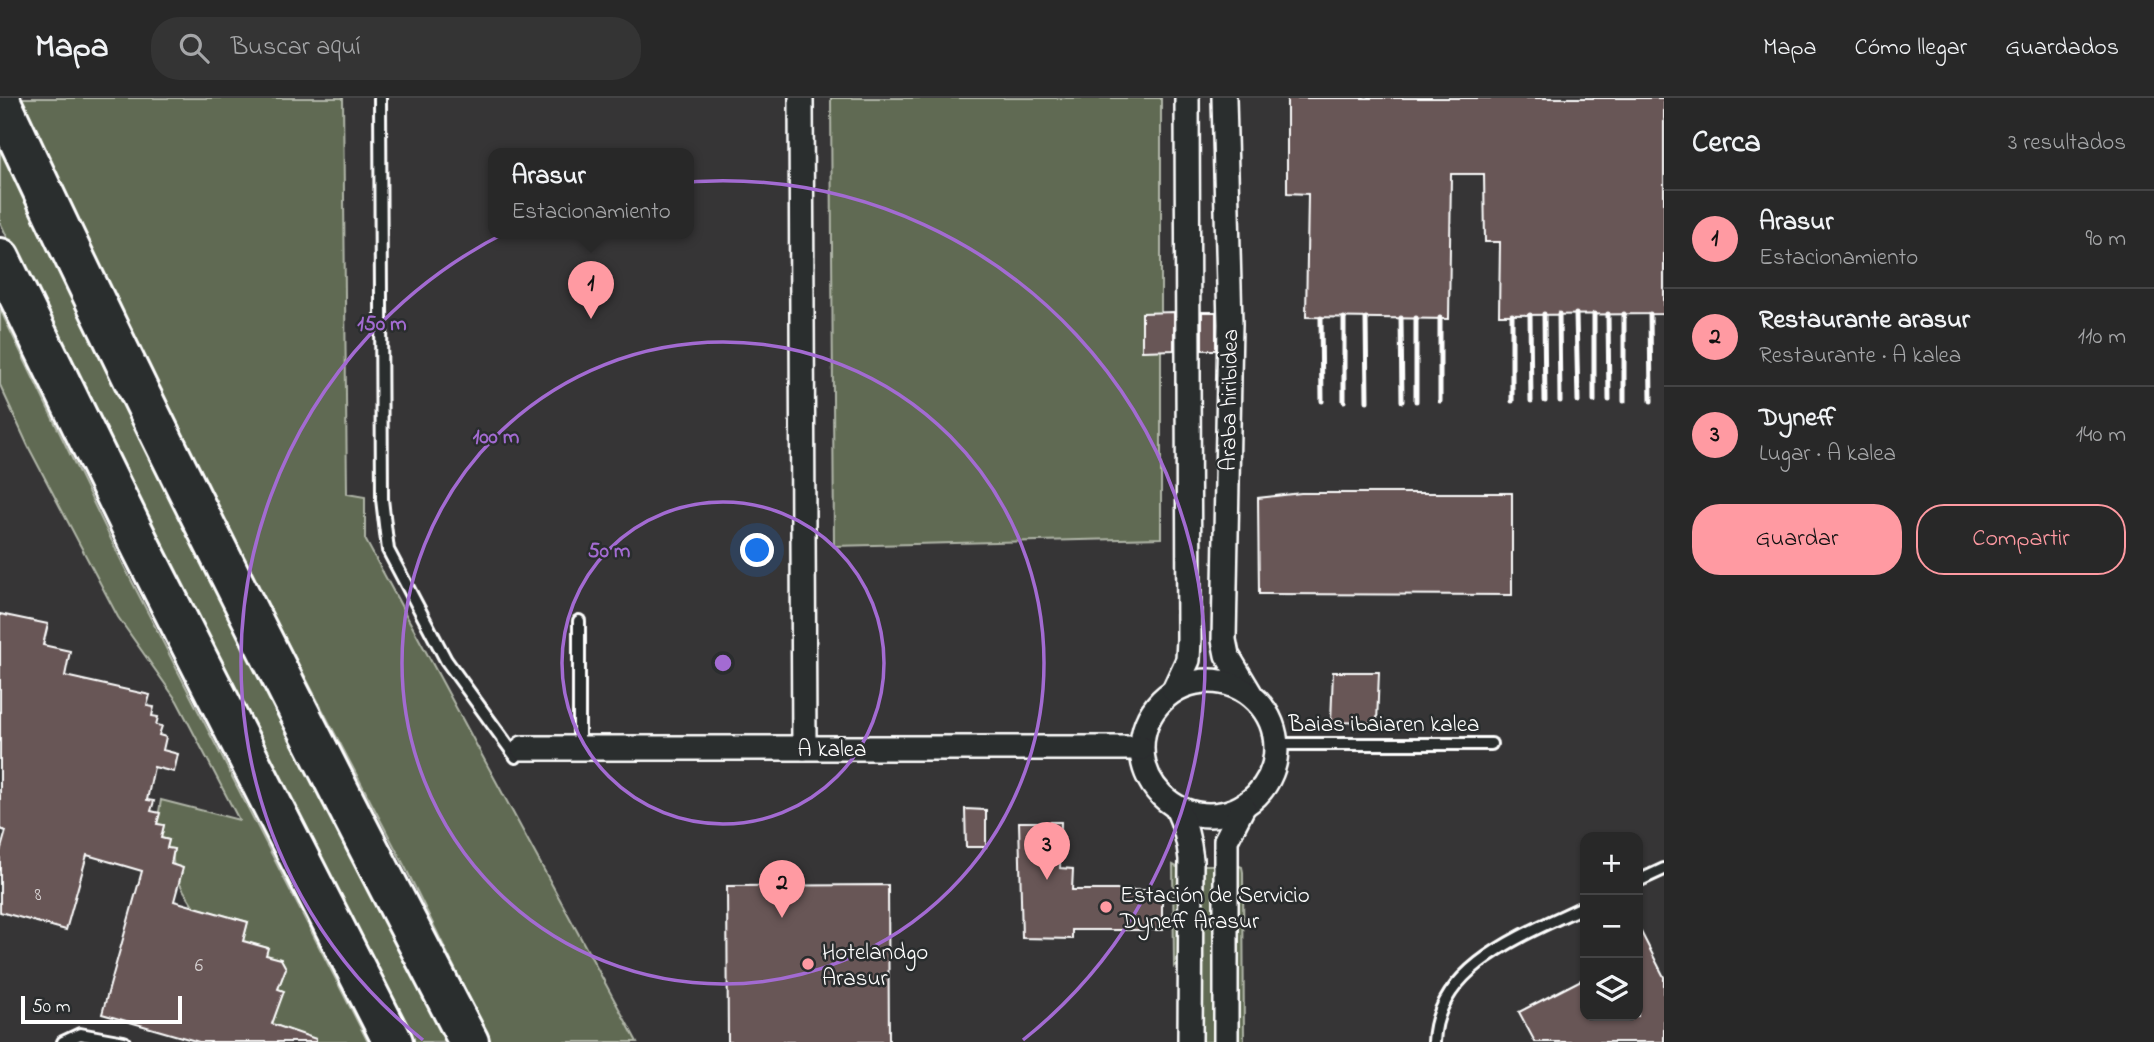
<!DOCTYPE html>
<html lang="es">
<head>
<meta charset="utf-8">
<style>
	:root { --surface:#282828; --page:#343434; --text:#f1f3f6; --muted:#a5a6a8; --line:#444445; --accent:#ff9aa2 }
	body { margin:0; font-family:"Indie Flower",sans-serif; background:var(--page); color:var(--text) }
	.controls { position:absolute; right:21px; bottom:21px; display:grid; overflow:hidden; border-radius:14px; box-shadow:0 2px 5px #0004 }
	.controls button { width:63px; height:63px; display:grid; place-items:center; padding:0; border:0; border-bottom:2px solid var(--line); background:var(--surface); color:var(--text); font:35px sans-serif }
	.scale { position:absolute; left:21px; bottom:18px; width:161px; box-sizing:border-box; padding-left:7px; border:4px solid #fff; border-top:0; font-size:19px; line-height:24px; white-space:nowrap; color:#fff; -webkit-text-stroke:5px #2a2d2e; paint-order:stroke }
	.you { position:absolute; left:758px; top:453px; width:24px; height:24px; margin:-18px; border:5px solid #fff; border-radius:50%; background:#1a73e8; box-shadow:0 0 0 10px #1a73e833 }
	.badge { display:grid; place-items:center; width:46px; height:46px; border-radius:50%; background:var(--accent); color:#111; font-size:23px; font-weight:700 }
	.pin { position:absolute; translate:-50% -58px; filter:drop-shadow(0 2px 4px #0008) }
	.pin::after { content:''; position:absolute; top:37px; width:24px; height:21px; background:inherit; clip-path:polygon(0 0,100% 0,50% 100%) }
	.popup { position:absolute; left:488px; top:50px; width:206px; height:91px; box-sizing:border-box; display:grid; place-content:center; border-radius:14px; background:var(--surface); filter:drop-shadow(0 2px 5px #0005); font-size:23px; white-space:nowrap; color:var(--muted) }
	.popup b { font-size:26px; color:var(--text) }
	.popup::after { content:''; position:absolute; left:50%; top:100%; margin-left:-14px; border:14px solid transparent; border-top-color:var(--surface) }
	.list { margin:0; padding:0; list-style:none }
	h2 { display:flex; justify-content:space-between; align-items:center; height:91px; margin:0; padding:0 28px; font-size:30px }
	h2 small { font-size:23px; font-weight:400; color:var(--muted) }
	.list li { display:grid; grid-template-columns:46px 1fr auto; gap:21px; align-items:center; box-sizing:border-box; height:98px; padding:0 28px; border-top:2px solid var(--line) }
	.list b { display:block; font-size:26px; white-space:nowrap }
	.list p { margin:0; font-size:23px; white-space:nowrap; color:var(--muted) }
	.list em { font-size:23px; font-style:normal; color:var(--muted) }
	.actions { display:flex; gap:14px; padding:21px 28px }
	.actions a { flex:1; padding:16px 0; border:2px solid var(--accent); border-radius:28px; text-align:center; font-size:24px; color:var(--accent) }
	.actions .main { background:var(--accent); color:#111 }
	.icon { flex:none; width:38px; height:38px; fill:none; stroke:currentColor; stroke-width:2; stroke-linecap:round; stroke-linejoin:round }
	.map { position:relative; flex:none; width:1664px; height:944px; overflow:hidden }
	header { display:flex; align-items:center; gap:42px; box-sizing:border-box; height:98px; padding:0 35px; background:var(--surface); border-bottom:2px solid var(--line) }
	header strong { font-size:33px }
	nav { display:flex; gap:38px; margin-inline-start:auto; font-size:24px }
	.search { width:490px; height:63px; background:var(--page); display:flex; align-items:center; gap:18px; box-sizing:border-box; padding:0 24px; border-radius:28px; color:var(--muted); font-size:26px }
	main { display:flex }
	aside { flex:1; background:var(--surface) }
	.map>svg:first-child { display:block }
	.green { fill:#606b52; stroke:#b0b5a8; stroke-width:2 }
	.building { fill:#685656; stroke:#fff; stroke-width:2 }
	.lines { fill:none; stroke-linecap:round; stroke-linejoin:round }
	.service-casing { stroke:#fff; stroke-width:16 }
	.minor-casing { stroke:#fff; stroke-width:28 }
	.motorway-casing { stroke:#fff; stroke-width:44 }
	.service { stroke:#2a2d2e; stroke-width:10 }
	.minor { stroke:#2a2d2e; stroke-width:23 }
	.motorway { stroke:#2a2d2e; stroke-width:38 }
	.rail { stroke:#fff; stroke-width:5 }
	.ring { fill:none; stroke:#a36bd2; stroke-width:3.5 }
	.poi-dot { fill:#ff9aa2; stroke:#2a2d2e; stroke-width:2.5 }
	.labels { text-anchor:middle; stroke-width:5; stroke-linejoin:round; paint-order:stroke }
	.number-label { font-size:19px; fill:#d9d5d5 }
	.street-label { font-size:23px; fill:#fff; stroke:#2a2d2e }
	.poi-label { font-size:23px; fill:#fff; stroke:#2a2d2e; text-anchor:start }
	.centre { fill:#a36bd2; stroke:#2a2d2e; stroke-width:3.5 }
	.ring-label { font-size:21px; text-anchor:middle; font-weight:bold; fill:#a36bd2; stroke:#2a2d2e; stroke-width:5; stroke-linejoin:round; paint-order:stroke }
</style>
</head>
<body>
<header>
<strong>Mapa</strong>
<div class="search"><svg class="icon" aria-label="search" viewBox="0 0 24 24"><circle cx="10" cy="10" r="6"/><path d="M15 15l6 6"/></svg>Buscar aquí</div>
<nav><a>Mapa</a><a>Cómo llegar</a><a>Guardados</a></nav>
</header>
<main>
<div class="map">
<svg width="1664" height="944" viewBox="0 0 1664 944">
	<rect width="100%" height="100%" fill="#363536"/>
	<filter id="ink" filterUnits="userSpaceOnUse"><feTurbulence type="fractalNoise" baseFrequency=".0143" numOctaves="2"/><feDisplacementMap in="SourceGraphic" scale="14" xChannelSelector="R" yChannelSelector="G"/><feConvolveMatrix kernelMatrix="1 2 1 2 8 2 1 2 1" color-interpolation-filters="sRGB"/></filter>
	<g filter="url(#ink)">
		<g class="green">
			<path d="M 21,0 L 343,0 L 347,396 L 365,399 L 365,441 L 637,944 L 491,944 L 406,771 L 203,384 Z"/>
			<path d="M 831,0 L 1161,0 L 1161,440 L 834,448 Z"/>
			<path d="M 0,39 L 451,944 L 410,944 L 91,317 L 0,124 Z"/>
			<path d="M 0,211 L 124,468 L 368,944 L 295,944 L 297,935 L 272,926 L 283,893 L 278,891 L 286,870 L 281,861 L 266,857 L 267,850 L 243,843 L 248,824 L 194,809 C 182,789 169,775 174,751 L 167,750 L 169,742 L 161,740 L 164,727 L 157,726 L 161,702 L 239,722 L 177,603 L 118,519 L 28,348 L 0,287 Z"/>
			<path d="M 1173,767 L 1179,770 L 1179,865 L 1174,869 Z"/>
			<path d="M 1201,767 L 1215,767 L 1215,944 L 1202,944 Z"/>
			<path d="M 1237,767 L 1242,769 L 1243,774 L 1244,944 L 1237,944 Z"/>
		</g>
		<g class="building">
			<path d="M 1287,0 L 1664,0 L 1664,216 L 1499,217 L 1500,144 L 1485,144 L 1484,76 L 1451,76 L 1449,221 L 1306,219 L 1308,96 L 1287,95 Z"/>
			<path d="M 1174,214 L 1174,252 L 1142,253 L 1142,215 Z"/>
			<rect x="1202" y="214" width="14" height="38"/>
			<path d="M 1301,395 L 1512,395 L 1512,497 L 1259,496 L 1258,400 Z"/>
			<path d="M 0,516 L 48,526 L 43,547 L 70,553 L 65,578 L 150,597 L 147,608 L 154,609 L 152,618 L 158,619 L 156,627 L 162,628 L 159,637 L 166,639 L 163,652 L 178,656 L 174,674 L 154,669 L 147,702 L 154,703 L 151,713 L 160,715 L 157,726 L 164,727 L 161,740 L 169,742 L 167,750 L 174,751 L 171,766 L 183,770 L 174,803 L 248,824 L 243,843 L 268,850 L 266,857 L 281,861 L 286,870 L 278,891 L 284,893 L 272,926 L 316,941 L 316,944 L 199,944 L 102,916 L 142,773 L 87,757 L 66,832 L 0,814 L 0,754 L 6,733 L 0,731 Z"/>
			<path d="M 1333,574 L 1379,574 L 1377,625 L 1331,624 Z"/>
			<path d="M 965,711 L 986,712 L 986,749 L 966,749 Z"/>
			<path d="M 1019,724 L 1061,724 L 1060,770 L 1073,771 L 1072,792 L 1162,792 L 1162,832 L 1072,832 L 1072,841 L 1022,840 Z"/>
			<path d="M 888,787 L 889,944 L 728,944 L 727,788 Z"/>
			<path d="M 1638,828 L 1664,879 L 1664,944 L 1535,944 L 1519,914 L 1585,880 L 1585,918 L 1638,918 Z"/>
		</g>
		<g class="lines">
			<defs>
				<g id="service">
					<path d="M 380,0 L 382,401 L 388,452 L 446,562 L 516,659"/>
					<path d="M 1276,646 L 1491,646"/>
					<path d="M 579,650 L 579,523"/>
					<path d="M 1638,783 L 1664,771"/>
					<path d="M 63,944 L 80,936 L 124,944"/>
					<path d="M 1434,944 C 1437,867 1526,836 1585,808"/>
				</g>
				<g id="minor">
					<path d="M 801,0 L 804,650"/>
					<path d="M 1224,0 L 1230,226 L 1224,542 L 1227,557 L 1251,597"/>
					<circle cx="1209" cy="650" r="67"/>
					<path d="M 1174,592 L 1188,562 L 1189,541 L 1187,0"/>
					<path d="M 523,650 L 1141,650"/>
					<path d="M 1177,710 C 1185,727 1189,742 1191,761 L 1190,944"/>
					<path d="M 1226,944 L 1226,742 L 1243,709"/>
				</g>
				<g id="motorway">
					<path d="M 0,2 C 148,320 307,633 469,944"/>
					<path d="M 0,160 L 142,451 L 393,944"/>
				</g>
			</defs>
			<use href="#service" class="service-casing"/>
			<use href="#minor" class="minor-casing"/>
			<use href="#motorway" class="motorway-casing"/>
			<use href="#service" class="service"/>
			<use href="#minor" class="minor"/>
			<use href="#motorway" class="motorway"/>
			<g class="rail">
				<path d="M 1544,216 L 1545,303"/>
				<path d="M 1559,216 L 1560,303"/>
				<path d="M 1576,216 L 1578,303"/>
				<path d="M 1608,216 L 1609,302"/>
				<path d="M 1624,216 L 1624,303"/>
				<path d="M 1650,216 L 1651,303"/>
				<path d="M 1512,217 L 1512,303"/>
				<path d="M 1530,217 L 1531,303"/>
				<path d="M 1321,220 L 1322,303"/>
				<path d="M 1344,220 L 1344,303"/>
				<path d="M 1366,220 L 1367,303"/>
				<path d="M 1401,220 L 1402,303"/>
				<path d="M 1416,220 L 1416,303"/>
				<path d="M 1440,220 L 1440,303"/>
				<path d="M 1594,303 L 1594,216"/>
			</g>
		</g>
	</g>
	<g class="ring">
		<circle cx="723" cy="565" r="161"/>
		<circle cx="723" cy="565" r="321"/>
		<path d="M423 942A482 482 0 1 1 1023 942"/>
	</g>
	<g class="poi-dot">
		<circle cx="1106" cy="809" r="7"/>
		<circle cx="808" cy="866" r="7"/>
	</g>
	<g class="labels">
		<g class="number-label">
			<text x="38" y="802">8</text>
			<text x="199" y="873">6</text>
		</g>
		<g class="street-label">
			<text transform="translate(1228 302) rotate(-89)" y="8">Araba hiribidea</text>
			<text x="1384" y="633">Baias ibaiaren kalea</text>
			<text x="832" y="658">A kalea</text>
		</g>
		<g class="poi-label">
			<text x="1120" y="804">Estación de Servicio<tspan x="1120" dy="26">Dyneff Arasur</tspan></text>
			<text x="822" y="861">Hotelandgo<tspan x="822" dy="26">Arasur</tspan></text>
		</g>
	</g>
	<circle cx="723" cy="565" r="10" class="centre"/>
	<g class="ring-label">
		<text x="382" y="232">150 m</text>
		<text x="496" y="345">100 m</text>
		<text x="609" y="459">50 m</text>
	</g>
</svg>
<div class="controls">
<button>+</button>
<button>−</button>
<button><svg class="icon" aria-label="layers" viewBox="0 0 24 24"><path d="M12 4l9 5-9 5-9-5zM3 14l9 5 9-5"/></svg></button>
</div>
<div class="scale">50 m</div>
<div class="you"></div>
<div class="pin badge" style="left:591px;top:221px">1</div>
<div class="popup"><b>Arasur</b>Estacionamiento</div>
<div class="pin badge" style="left:782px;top:820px">2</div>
<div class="pin badge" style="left:1047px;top:782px">3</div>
</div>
<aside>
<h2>Cerca<small>3 resultados</small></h2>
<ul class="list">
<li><span class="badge">1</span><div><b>Arasur</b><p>Estacionamiento</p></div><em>90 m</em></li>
<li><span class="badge">2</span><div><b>Restaurante arasur</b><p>Restaurante · A kalea</p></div><em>110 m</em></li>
<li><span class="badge">3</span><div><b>Dyneff</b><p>Lugar · A kalea</p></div><em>140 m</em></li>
</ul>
<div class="actions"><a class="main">Guardar</a><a>Compartir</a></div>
</aside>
</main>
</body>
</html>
